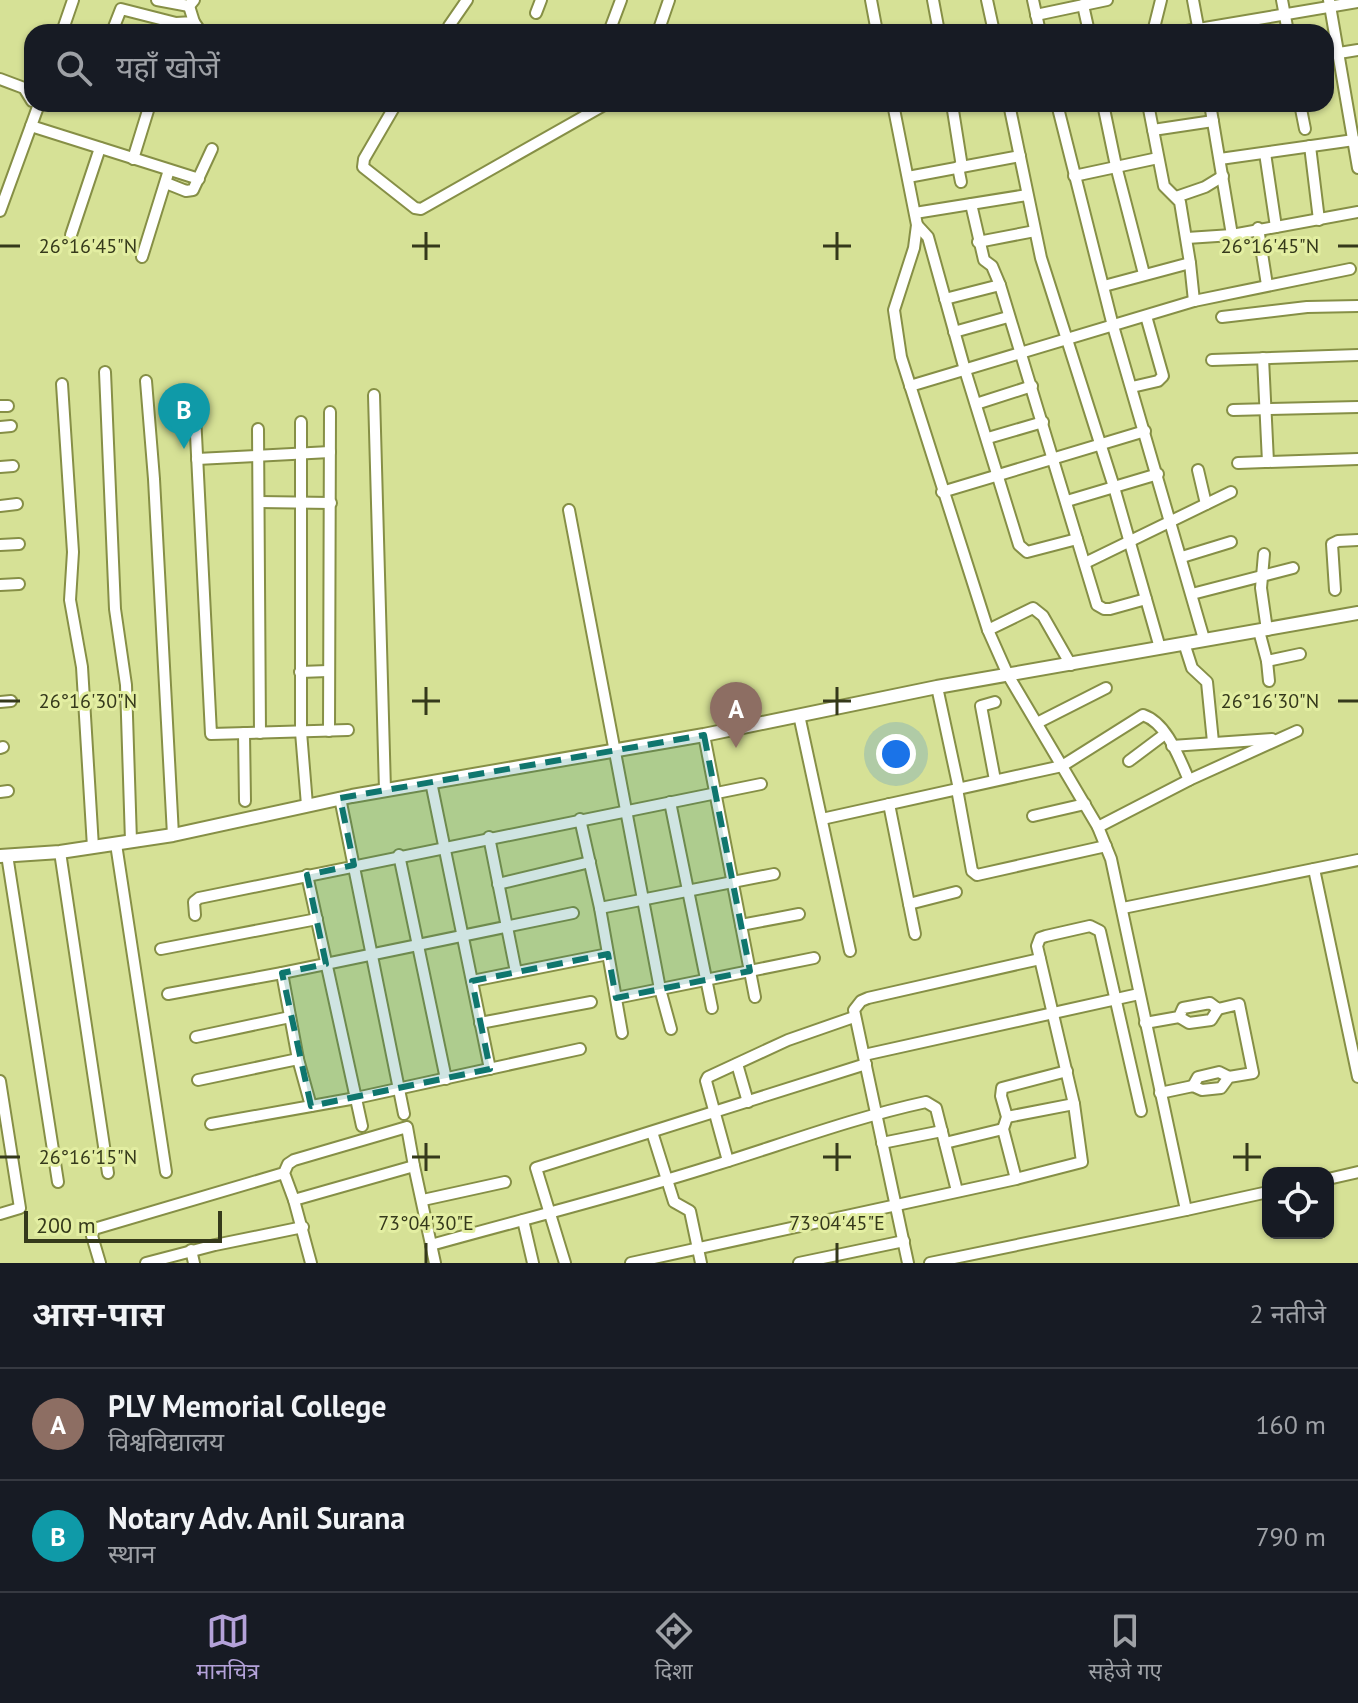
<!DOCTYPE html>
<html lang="hi">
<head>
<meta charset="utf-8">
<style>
	:root { --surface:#171b24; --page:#242831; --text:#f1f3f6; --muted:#9ea1a6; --line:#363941; --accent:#b4a2d9 }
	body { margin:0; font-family:"PT Sans","Noto Sans Devanagari",sans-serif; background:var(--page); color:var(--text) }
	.controls { position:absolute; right:24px; bottom:24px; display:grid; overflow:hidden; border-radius:16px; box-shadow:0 2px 6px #0004 }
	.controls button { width:72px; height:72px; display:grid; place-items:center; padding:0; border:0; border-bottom:2px solid var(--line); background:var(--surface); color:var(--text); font:40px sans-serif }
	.scale { position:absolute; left:24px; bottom:20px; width:198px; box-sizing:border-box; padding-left:8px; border:4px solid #35391b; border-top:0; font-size:22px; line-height:28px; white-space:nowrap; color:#35391b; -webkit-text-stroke:6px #e3eea2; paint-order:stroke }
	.you { position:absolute; left:896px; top:754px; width:28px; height:28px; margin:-20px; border:6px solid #fff; border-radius:50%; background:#1a73e8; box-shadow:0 0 0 12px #1a73e833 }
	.badge { display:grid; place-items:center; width:52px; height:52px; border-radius:50%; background:var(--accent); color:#fff; font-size:26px; font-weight:700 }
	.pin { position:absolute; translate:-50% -66px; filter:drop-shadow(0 2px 4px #0008) }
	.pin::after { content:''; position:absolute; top:42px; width:28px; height:24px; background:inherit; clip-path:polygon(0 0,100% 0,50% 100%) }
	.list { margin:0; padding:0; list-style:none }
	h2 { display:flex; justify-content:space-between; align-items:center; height:104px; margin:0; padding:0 32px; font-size:34px }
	h2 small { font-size:26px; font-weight:400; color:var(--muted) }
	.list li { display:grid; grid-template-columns:52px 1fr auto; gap:24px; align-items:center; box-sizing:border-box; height:112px; padding:0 32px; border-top:2px solid var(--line) }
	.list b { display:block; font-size:30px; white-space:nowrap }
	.list p { margin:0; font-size:26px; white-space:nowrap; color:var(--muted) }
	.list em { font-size:26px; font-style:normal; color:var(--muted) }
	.icon { flex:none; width:44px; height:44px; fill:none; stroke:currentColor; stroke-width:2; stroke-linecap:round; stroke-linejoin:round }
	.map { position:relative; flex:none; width:1358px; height:1263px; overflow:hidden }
	.search { position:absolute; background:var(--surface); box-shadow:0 2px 6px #0004; left:24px; right:24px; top:24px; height:88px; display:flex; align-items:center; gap:20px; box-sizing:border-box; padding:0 28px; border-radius:24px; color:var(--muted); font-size:30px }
	.sheet { height:328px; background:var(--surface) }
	nav { display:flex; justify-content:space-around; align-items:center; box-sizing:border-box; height:112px; border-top:2px solid var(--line); background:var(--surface); font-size:22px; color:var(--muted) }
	nav a { display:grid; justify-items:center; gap:4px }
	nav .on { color:var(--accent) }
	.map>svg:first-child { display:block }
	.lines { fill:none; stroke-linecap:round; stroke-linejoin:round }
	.minor-casing { stroke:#868f46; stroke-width:14 }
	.major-casing { stroke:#868f46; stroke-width:16 }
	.minor { stroke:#fff; stroke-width:10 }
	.major { stroke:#fff; stroke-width:12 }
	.marked { fill:#0f766e; fill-opacity:0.2; stroke:#0f766e; stroke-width:6; stroke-dasharray:16 10; stroke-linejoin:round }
	.ticks { fill:none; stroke:#35391b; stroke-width:3 }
	.ticks-label { font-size:20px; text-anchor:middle; fill:#35391b; stroke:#e3eea2; stroke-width:6; stroke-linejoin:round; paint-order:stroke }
</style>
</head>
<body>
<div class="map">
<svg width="1358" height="1263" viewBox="0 0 1358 1263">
	<rect width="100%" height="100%" fill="#d6e196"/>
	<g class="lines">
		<defs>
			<g id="minor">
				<path d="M 157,0 L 189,6 L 194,0"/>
				<path d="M 871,0 L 877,32"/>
				<path d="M 933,0 L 939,32"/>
				<path d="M 987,0 L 994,32"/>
				<path d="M 1033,0 L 1040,32"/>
				<path d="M 1193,0 L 1199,32"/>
				<path d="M 1282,0 L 1288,32"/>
				<path d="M 1329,0 L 1358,168"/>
				<path d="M 1083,5 L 1089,32"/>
				<path d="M 536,13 L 541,0"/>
				<path d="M 1036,15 L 1107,0"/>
				<path d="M 194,22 L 201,32"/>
				<path d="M 449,26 L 467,0"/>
				<path d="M 62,32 L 73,0"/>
				<path d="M 112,32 L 121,9 L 176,23 L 194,22 L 189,6"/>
				<path d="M 609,32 L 621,0"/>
				<path d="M 658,32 L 669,0"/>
				<path d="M 1153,32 L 1161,0"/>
				<path d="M 1181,32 L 1358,2"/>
				<path d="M 1339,53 L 1358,50"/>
				<path d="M 0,79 L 24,88 L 32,101"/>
				<path d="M 396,104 L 364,159 L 363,167 L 415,208 L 421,209 L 606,104"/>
				<path d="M 893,104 L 917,225 L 914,248 L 894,310 L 901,357 L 988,630 L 1008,675 L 1098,827 L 1111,859 L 1186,1210 L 930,1263"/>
				<path d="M 952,104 L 962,167"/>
				<path d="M 1009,104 L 1041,258 L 1114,487 L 1160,648"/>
				<path d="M 1057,104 L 1113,326 L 1204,639"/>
				<path d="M 1103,104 L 1116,166 L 1144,274"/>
				<path d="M 1148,104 L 1164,186 L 1180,202 L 1190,263 L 1194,301"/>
				<path d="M 1210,104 L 1232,235"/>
				<path d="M 1300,104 L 1305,129"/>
				<path d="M 31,126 L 199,179"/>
				<path d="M 1153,130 L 1213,121"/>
				<path d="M 1310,146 L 1319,220"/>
				<path d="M 1265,153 L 1276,227"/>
				<path d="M 133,159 L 150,104"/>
				<path d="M 1220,159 L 1354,140"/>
				<path d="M 958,167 L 961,182"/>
				<path d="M 1074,176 L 1158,158"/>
				<path d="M 908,177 L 1020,156"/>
				<path d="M 166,183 L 186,191 L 193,190 L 212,149"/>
				<path d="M 1176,197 L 1205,187 L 1223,176"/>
				<path d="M 971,204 L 984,260 L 992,266 L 1000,285 L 1097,605 L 1104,609 L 1110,609 L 1146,599"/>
				<path d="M 0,211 L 39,104"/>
				<path d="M 915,213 L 1027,195"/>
				<path d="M 917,225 L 928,237 L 965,370 L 1019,545 L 1027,552 L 1077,539"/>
				<path d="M 1258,228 L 1267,285"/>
				<path d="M 71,235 L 100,148"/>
				<path d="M 1187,238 L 1232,235 L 1358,212"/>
				<path d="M 978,242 L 1035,231"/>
				<path d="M 142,257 L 169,170"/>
				<path d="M 1104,286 L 1190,263"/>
				<path d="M 945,299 L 1000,285"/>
				<path d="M 1222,317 L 1307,307 L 1358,306"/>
				<path d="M 954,332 L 1008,317"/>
				<path d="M 1263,358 L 1268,462"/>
				<path d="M 1212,360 L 1358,355"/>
				<path d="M 105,372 L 115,609 L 126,685 L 131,841"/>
				<path d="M 146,381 L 154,479 L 173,835"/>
				<path d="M 62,384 L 73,552 L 70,600 L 82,667 L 93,847"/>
				<path d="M 910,386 L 1194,301 L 1350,269"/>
				<path d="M 1132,387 L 1158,381 L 1163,376 L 1146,316"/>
				<path d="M 194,395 L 211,734 L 348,730"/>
				<path d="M 374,395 L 385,790"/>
				<path d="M 976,404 L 1032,386"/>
				<path d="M 0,406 L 8,406"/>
				<path d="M 1233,410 L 1358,407"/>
				<path d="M 301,422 L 301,732 L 307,805"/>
				<path d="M 0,427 L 11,426"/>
				<path d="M 258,429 L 260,733"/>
				<path d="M 988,438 L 1043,422"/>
				<path d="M 197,459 L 330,452"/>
				<path d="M 1238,463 L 1358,459"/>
				<path d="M 0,467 L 13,466"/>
				<path d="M 1198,470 L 1206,504"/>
				<path d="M 942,492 L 1145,431"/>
				<path d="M 1067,501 L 1158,474"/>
				<path d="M 259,502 L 331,503"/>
				<path d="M 0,506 L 17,504"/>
				<path d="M 569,510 L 660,989 L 671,1029"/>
				<path d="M 0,545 L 19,544"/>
				<path d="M 1264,554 L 1261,588 L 1267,630"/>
				<path d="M 1182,557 L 1231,542"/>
				<path d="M 1085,563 L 1231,492"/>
				<path d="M 0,585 L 19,584"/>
				<path d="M 1335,590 L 1332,544 L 1338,541 L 1358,540"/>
				<path d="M 1192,594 L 1293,568"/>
				<path d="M 988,630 L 1033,608 L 1043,616 L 1071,665"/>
				<path d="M 1259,631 L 1267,661 L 1300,654"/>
				<path d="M 1184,643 L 1192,668 L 1207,682 L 1213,742"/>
				<path d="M 1267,661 L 1269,681"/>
				<path d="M 300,672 L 328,671"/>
				<path d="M 937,687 L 959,789"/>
				<path d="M 0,702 L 11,701"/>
				<path d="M 799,715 L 850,951"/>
				<path d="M 1037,723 L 1106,688"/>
				<path d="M 329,731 L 330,412"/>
				<path d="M 244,733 L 245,801"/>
				<path d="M 704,735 L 755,997"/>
				<path d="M 1172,746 L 1272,739"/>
				<path d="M 0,748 L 3,747"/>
				<path d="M 1129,761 L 1165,734"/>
				<path d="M 995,780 L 981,706 L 995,702"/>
				<path d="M 431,782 L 490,1069"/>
				<path d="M 957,789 L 972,871 L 977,875 L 1106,846"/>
				<path d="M 0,792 L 8,791"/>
				<path d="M 340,798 L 404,1114"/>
				<path d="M 670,802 L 712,1008"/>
				<path d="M 889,804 L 915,934"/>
				<path d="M 1033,816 L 1085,804"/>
				<path d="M 580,819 L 600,908 L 622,1033"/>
				<path d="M 822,819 L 1062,766 L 1143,715 C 1167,723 1179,758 1189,780"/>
				<path d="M 1098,827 L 1189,780 L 1297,731"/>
				<path d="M 489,837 L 516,972"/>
				<path d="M 116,844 L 166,1172"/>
				<path d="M 60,852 L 108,1173"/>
				<path d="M 7,855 L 58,1182"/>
				<path d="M 399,855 L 446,1079"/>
				<path d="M 1314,869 L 1358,1077"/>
				<path d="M 307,875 L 362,1126"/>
				<path d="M 498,884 L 590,862"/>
				<path d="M 909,904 L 956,892"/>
				<path d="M 600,908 L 774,874"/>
				<path d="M 1123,908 L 1358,860"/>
				<path d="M 195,915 L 194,902 L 199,898 L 761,784"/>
				<path d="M 741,925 L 799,914"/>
				<path d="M 161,949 L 317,919"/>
				<path d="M 282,973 L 298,1059 L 311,1106"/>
				<path d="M 472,981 L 608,954"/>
				<path d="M 168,994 L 282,973 L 573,913"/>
				<path d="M 616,998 L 814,958"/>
				<path d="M 1179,1017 L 1189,1023 L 1211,1020 L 1218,1009"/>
				<path d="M 480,1023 L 591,1002"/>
				<path d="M 1145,1023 L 1179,1017 L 1183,1008 L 1210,1003 L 1218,1009 L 1239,1004 L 1253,1073 L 1229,1077 L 1221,1088 L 1202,1090 L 1193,1086 L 1160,1093"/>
				<path d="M 196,1037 L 290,1017"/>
				<path d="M 864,1055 L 1139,994"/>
				<path d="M 737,1064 L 748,1102"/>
				<path d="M 198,1080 L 298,1059"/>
				<path d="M 0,1081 L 20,1208 L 0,1214"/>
				<path d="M 1193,1086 L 1198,1077 L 1219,1072 L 1229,1077"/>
				<path d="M 1007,1117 L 1074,1104"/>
				<path d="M 211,1124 L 356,1098 L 580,1049"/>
				<path d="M 652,1132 L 674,1202 L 690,1211 L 701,1263"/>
				<path d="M 882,1143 L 942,1131"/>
				<path d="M 945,1143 L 1003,1129"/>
				<path d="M 728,1161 L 706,1081 L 708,1077 L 788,1040 L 854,1017"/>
				<path d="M 414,1166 L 435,1263"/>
				<path d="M 1016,1179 L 1003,1129 L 1007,1117 L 1001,1096 L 1002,1088 L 1067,1071"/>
				<path d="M 1328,1179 L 1358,1172"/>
				<path d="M 294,1200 L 311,1263"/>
				<path d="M 423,1200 L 505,1182"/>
				<path d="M 1186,1210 L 1268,1192"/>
				<path d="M 523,1220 L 533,1263"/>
				<path d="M 431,1245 C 524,1219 617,1196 709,1167 C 781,1145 852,1118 926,1102 L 936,1108 L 957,1191"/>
				<path d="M 191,1250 L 194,1263"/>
				<path d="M 100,1263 L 92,1236 L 94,1229 L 284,1173 L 294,1200 L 414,1166 L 407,1127 L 294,1160 L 288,1164 L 284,1173"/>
				<path d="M 146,1263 L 215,1245 L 303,1227"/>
				<path d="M 565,1263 L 536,1168 L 866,1064"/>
				<path d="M 631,1263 L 1016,1179 L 1082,1162 L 1074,1104 L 1037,946 L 1040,938 L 1046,936 L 1090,926 L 1100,931 L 1141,1111"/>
				<path d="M 799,1263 L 904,1241"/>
				<path d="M 908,1263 L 854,1010 L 861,1001 L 868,998 L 1040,959"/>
			</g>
			<path id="major" d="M 0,856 L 60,852 L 173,835 L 352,796 L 704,735 L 937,687 L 1358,613"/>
		</defs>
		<use href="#minor" class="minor-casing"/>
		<use href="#major" class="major-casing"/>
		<use href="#minor" class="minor"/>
		<use href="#major" class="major"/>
	</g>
	<path class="marked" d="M 704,735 L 750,971 L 616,998 L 608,954 L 472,981 L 490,1069 L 311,1106 L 282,973 L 326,964 L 307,875 L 354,865 L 340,798 Z"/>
	<path class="ticks" d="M 426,232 L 426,260M 837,232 L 837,260M 0,246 L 20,246M 412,246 L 440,246M 823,246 L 851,246M 1338,246 L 1358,246M 426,687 L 426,715M 837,687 L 837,715M 0,701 L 20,701M 412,701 L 440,701M 823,701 L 851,701M 1338,701 L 1358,701M 426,1143 L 426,1171M 837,1143 L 837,1171M 1247,1143 L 1247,1171M 0,1157 L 20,1157M 412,1157 L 440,1157M 823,1157 L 851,1157M 1233,1157 L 1261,1157M 426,1243 L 426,1263M 837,1243 L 837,1263"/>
	<g class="ticks-label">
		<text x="88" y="253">26°16'45"N</text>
		<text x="1270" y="253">26°16'45"N</text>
		<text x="88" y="708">26°16'30"N</text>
		<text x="1270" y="708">26°16'30"N</text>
		<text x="88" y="1164">26°16'15"N</text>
		<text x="426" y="1230">73°04'30"E</text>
		<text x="837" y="1230">73°04'45"E</text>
	</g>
</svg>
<div class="controls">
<button><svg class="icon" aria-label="locate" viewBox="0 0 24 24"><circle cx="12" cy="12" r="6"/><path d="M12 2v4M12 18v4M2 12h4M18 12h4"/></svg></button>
</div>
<div class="scale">200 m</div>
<div class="you"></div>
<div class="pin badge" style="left:736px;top:748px;background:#8d6e63">A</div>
<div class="pin badge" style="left:184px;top:449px;background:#0f9aa8">B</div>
<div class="search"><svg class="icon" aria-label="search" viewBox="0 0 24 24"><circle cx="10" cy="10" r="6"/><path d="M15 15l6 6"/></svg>यहाँ खोजें</div>
</div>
<section class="sheet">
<h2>आस-पास<small>2 नतीजे</small></h2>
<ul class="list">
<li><span class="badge" style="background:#8d6e63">A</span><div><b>PLV Memorial College</b><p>विश्वविद्यालय</p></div><em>160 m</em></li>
<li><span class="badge" style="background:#0f9aa8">B</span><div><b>Notary Adv. Anil Surana</b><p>स्थान</p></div><em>790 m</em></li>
</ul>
</section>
<nav>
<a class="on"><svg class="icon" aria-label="map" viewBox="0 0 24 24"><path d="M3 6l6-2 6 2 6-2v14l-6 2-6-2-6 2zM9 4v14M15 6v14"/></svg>मानचित्र</a>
<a><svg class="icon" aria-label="directions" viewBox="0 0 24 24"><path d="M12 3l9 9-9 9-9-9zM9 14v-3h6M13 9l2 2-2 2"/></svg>दिशा</a>
<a><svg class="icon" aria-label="saved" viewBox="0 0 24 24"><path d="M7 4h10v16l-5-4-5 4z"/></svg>सहेजे गए</a>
</nav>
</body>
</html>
